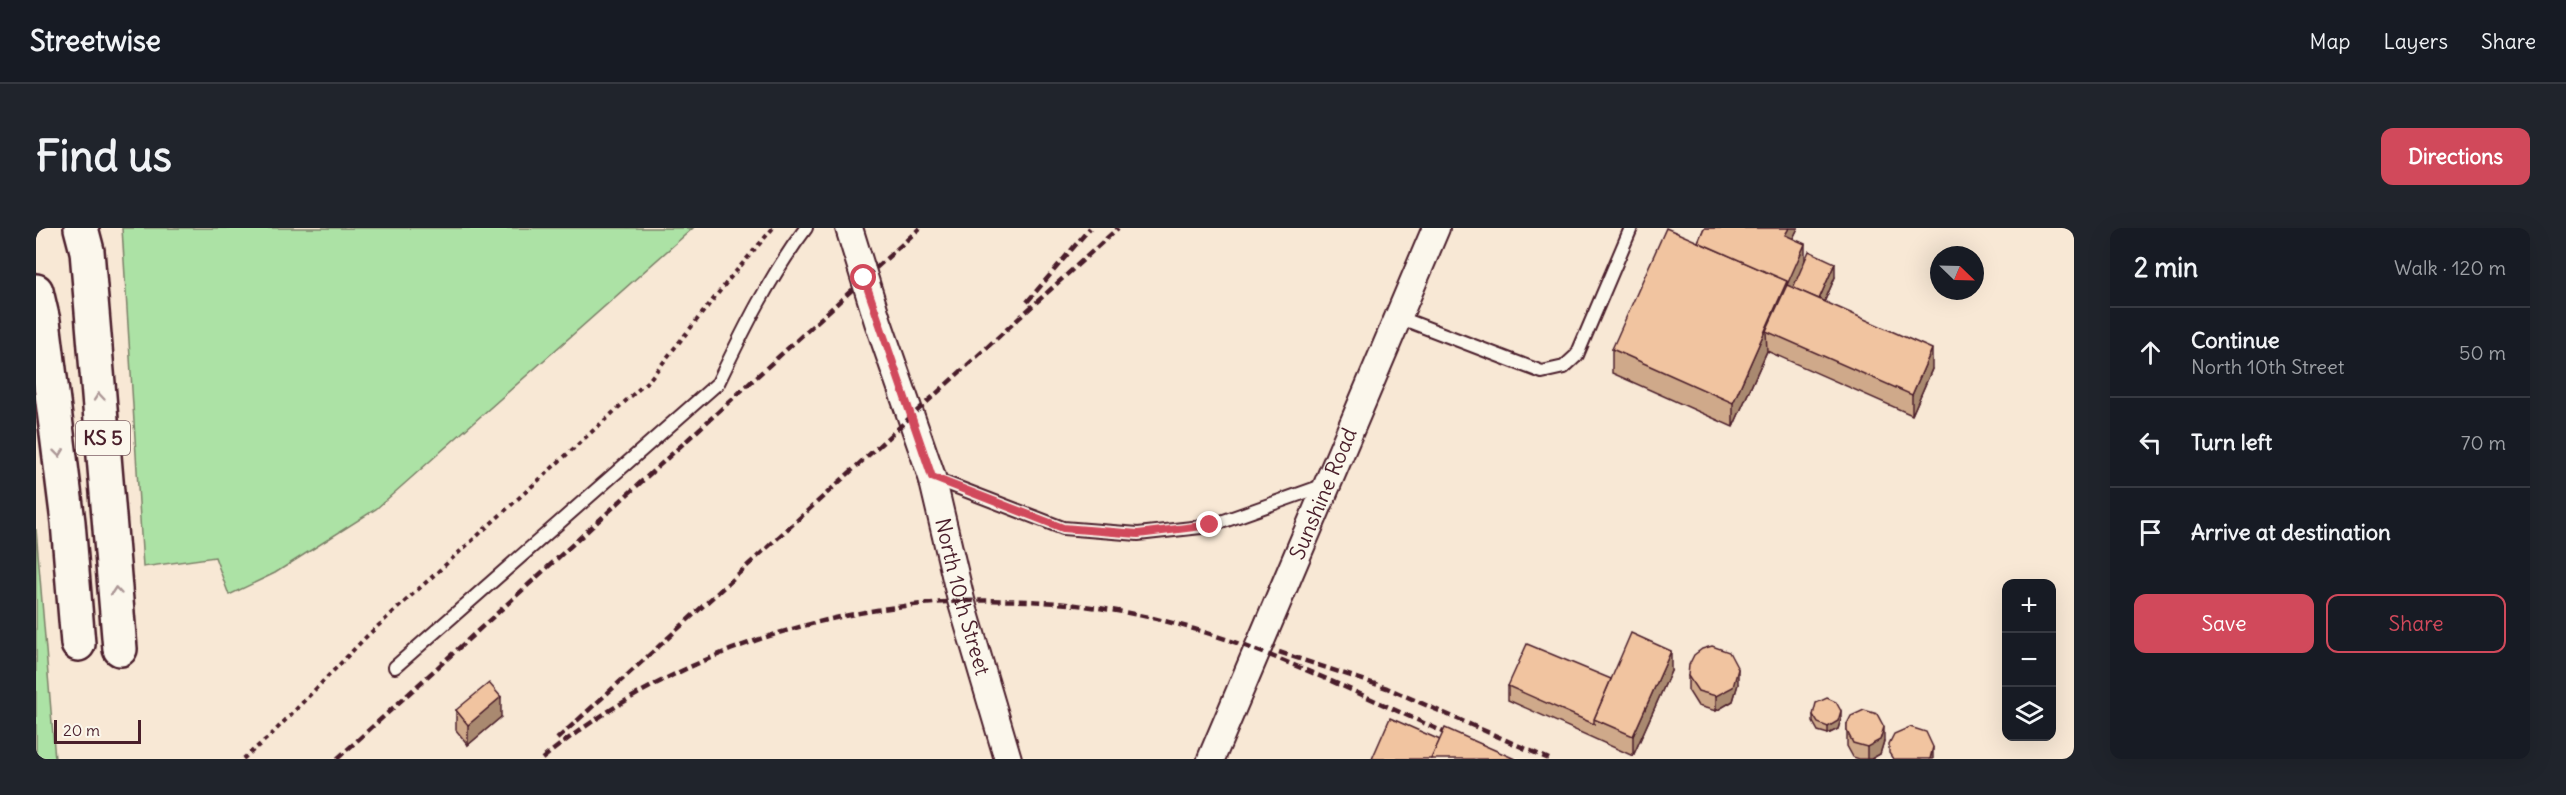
<!DOCTYPE html>
<html lang="en">
<head>
<meta charset="utf-8">
<style>
	:root { --surface:#171b24; --page:#20242c; --text:#f1f3f6; --muted:#9ea1a6; --line:#363941; --accent:#d1495b }
	body { margin:0; font-family:Delius,sans-serif; background:var(--page); color:var(--text) }
	.controls { position:absolute; right:18px; bottom:18px; display:grid; overflow:hidden; border-radius:12px; box-shadow:0 6px 24px #0002 }
	.controls button { width:54px; height:54px; display:grid; place-items:center; padding:0; border:0; border-bottom:2px solid var(--line); background:var(--surface); color:var(--text); font:30px sans-serif }
	.compass { position:absolute; left:1894px; top:18px; width:54px; height:54px; border-radius:50%; background:var(--surface); box-shadow:0 6px 24px #0002; rotate:113deg }
	.scale { position:absolute; left:18px; bottom:15px; width:87px; box-sizing:border-box; padding-left:6px; border:3px solid #4a1f2b; border-top:0; font-size:16px; line-height:21px; white-space:nowrap; color:#4a1f2b; -webkit-text-stroke:4px #fbf7ec; paint-order:stroke }
	.stop { position:absolute; width:18px; height:18px; margin:-14px; border:4px solid #d1495b; border-radius:50%; background:#fff }
	.stop.end { background:#d1495b; border-color:#fff; box-shadow:0 2px 6px #0008 }
	.list { margin:0; padding:0; list-style:none }
	h2 { display:flex; justify-content:space-between; align-items:center; height:78px; margin:0; padding:0 24px; font-size:26px }
	h2 small { font-size:20px; font-weight:400; color:var(--muted) }
	.list li { display:grid; grid-template-columns:39px 1fr auto; gap:18px; align-items:center; box-sizing:border-box; height:90px; padding:0 24px; border-top:2px solid var(--line) }
	.list b { display:block; font-size:22px; white-space:nowrap }
	.list p { margin:0; font-size:20px; white-space:nowrap; color:var(--muted) }
	.list em { font-size:20px; font-style:normal; color:var(--muted) }
	.actions { display:flex; gap:12px; padding:18px 24px }
	.actions a { flex:1; padding:14px 0; border:2px solid var(--accent); border-radius:12px; text-align:center; font-size:21px; color:var(--accent) }
	.actions .main { background:var(--accent); color:#fff }
	.icon { flex:none; width:33px; height:33px; fill:none; stroke:currentColor; stroke-width:2; stroke-linecap:round; stroke-linejoin:round }
	.map { position:relative; flex:none; width:2038px; height:531px; overflow:hidden; border-radius:12px }
	header { display:flex; align-items:center; gap:36px; box-sizing:border-box; height:84px; padding:0 30px; background:var(--surface); border-bottom:2px solid var(--line) }
	header strong { font-size:28px }
	nav { display:flex; gap:33px; margin-inline-start:auto; font-size:21px }
	.intro { display:flex; align-items:center; justify-content:space-between; box-sizing:border-box; height:144px; padding:0 36px }
	h1 { margin:0; font-size:42px }
	.button { padding:15px 27px; border-radius:12px; background:var(--accent); color:#fff; font-size:21px; font-weight:700 }
	main { display:flex; gap:36px; padding:0 36px }
	aside { flex:1; background:var(--surface); border-radius:12px; box-shadow:0 6px 24px #0002 }
	.map>svg:first-child { display:block }
	.green { fill:#ace2a5; stroke:#7b8068; stroke-width:1.5 }
	.lines { fill:none; stroke-linecap:round; stroke-linejoin:round }
	.lane-casing { stroke:#4a1f2b; stroke-width:16 }
	.street-casing { stroke:#4a1f2b; stroke-width:30 }
	.highway-casing { stroke:#4a1f2b; stroke-width:38 }
	.path { stroke:#4a1f2b; stroke-width:4; stroke-dasharray:4.5 4.5; stroke-linecap:butt }
	.lane { stroke:#fbf7ec; stroke-width:12 }
	.street { stroke:#fbf7ec; stroke-width:26 }
	.highway { stroke:#fbf7ec; stroke-width:33 }
	.rail { stroke:#4a1f2b; stroke-width:4.5; stroke-dasharray:9 4.5; stroke-linecap:butt }
	.wall { fill:#cfa98a; stroke:#4a1f2b; stroke-width:1.5 }
	.shaded-wall { fill:#a98970; stroke:#4a1f2b; stroke-width:1.5 }
	.building { fill:#f1c4a0; stroke:#4a1f2b; stroke-width:1.5 }
	.oneway { stroke:#ab9695 }
	.route { stroke:#d1495b; stroke-width:8 }
	.labels { text-anchor:middle; stroke-width:5; stroke-linejoin:round; paint-order:stroke }
	.shield { fill:#fbf7ec; stroke:#7f6065; stroke-width:1.5 }
	.shield-label { font-size:20px; font-weight:bold; fill:#4a1f2b }
	.street-label { font-size:21px; fill:#4a1f2b; stroke:#fbf7ec }
</style>
</head>
<body>
<header>
<strong>Streetwise</strong>
<nav><a>Map</a><a>Layers</a><a>Share</a></nav>
</header>
<div class="intro"><h1>Find us</h1><a class="button">Directions</a></div>
<main>
<div class="map">
<svg width="2038" height="531" viewBox="0 0 2038 531">
	<rect width="100%" height="100%" fill="#f8e8d5"/>
	<filter id="ink" filterUnits="userSpaceOnUse"><feTurbulence type="fractalNoise" baseFrequency=".0167" numOctaves="2"/><feDisplacementMap in="SourceGraphic" scale="12" xChannelSelector="R" yChannelSelector="G"/><feConvolveMatrix kernelMatrix="1 2 1 2 8 2 1 2 1" color-interpolation-filters="sRGB"/></filter>
	<g filter="url(#ink)">
		<g class="green">
			<path d="M 86,0 L 657,0 L 340,281 L 239,345 L 193,367 L 179,329 L 107,339 Z"/>
			<path d="M 0,301 L 19,531 L 0,531 Z"/>
		</g>
		<g class="lines">
			<defs>
				<g id="lane">
					<path d="M 1362,89 L 1506,144 L 1528,139 L 1541,127 L 1595,0"/>
					<path d="M 897,250 L 1027,300 L 1102,306 L 1174,298 L 1289,257"/>
					<path d="M 359,439 L 682,155 C 708,101 734,48 770,0"/>
				</g>
				<g id="street">
					<path id="s1" d="M 813,0 L 842,94 L 896,249 L 925,372 L 972,531"/>
					<path id="s2" d="M 1175,531 L 1400,0"/>
				</g>
				<g id="highway">
					<path d="M 45,0 L 51,23 L 84,421"/>
					<path d="M 0,63 L 7,93 L 32,294 L 42,416"/>
				</g>
			</defs>
			<use href="#lane" class="lane-casing"/>
			<use href="#street" class="street-casing"/>
			<use href="#highway" class="highway-casing"/>
			<path class="path" d="M 207,531 L 236,506 L 332,407 L 614,151 L 695,49 L 737,0"/>
			<use href="#lane" class="lane"/>
			<use href="#street" class="street"/>
			<use href="#highway" class="highway"/>
			<g class="rail">
				<path d="M 991,74 L 1054,0"/>
				<path d="M 1243,424 L 1351,460 L 1513,531"/>
				<path d="M 521,511 L 1082,0"/>
				<path d="M 301,531 L 884,0"/>
				<path d="M 506,531 C 685,385 936,335 1158,401 C 1249,428 1335,472 1421,510"/>
			</g>
		</g>
		<g class="wall">
			<path d="M 1668,0 L 1762,0 L 1757,10 L 1769,33 L 1799,49 L 1788,74 L 1896,141 L 1876,187 L 1731,123 L 1697,199 L 1576,145 L 1576,121 L 1662,14 Z"/>
			<path d="M 1635,443 L 1597,528 L 1472,472 L 1472,458 L 1575,451 Z"/>
			<path d="M 1652,448 L 1702,456 L 1697,473 L 1680,483 L 1662,478 L 1652,462 Z"/>
			<path d="M 420,482 L 465,489 L 432,517 L 420,502 Z"/>
			<path d="M 1777,487 L 1805,491 L 1802,501 L 1792,506 L 1782,503 L 1777,494 Z"/>
			<path d="M 1811,496 L 1848,513 L 1844,526 L 1835,531 L 1823,531 L 1817,529 L 1811,518 Z"/>
		</g>
		<g class="shaded-wall">
			<path d="M 1753,0 L 1762,0 L 1749,27 L 1749,7 Z"/>
			<path d="M 1769,16 L 1769,36 L 1758,60 L 1730,103 L 1731,123 L 1697,199 L 1697,175 L 1751,53 Z"/>
			<path d="M 1799,35 L 1799,49 L 1783,86 L 1783,71 Z"/>
			<path d="M 1896,121 L 1896,141 L 1876,187 L 1876,167 Z"/>
			<path d="M 1635,423 L 1635,443 L 1597,528 L 1597,508 Z"/>
			<path d="M 1702,441 L 1702,456 L 1697,473 L 1680,483 L 1680,468 Z"/>
			<path d="M 465,469 L 465,489 L 432,517 L 432,497 Z"/>
			<path d="M 1805,483 L 1805,491 L 1802,501 L 1792,506 L 1792,499 Z"/>
			<path d="M 1848,499 L 1848,513 L 1844,526 L 1835,531 L 1831,531 L 1831,519 Z"/>
			<path d="M 1897,519 L 1897,531 L 1894,531 Z"/>
		</g>
		<g class="building">
			<path d="M 1630,0 L 1751,53 L 1697,175 L 1576,121 Z"/>
			<path d="M 1668,0 L 1753,0 L 1749,7 L 1769,16 L 1751,57 L 1751,53 L 1662,14 Z"/>
			<path d="M 1773,23 L 1799,35 L 1783,71 L 1757,60 Z"/>
			<path d="M 1751,57 L 1896,121 L 1876,167 L 1730,103 Z"/>
			<path d="M 1595,405 L 1635,423 L 1597,508 L 1558,491 Z"/>
			<path d="M 1491,416 L 1575,451 L 1558,491 L 1558,496 L 1472,458 Z"/>
			<path d="M 1676,418 L 1693,424 L 1702,441 L 1697,459 L 1680,468 L 1662,463 L 1652,448 L 1653,437 L 1658,427 L 1666,421 Z"/>
			<path d="M 453,455 L 465,469 L 432,497 L 420,482 Z"/>
			<path d="M 1791,470 L 1800,474 L 1805,483 L 1802,493 L 1792,499 L 1782,495 L 1777,487 L 1780,475 Z"/>
			<path d="M 1828,482 L 1841,486 L 1848,499 L 1844,512 L 1831,519 L 1817,515 L 1811,503 L 1811,496 L 1815,488 Z"/>
			<path d="M 1354,490 L 1404,512 L 1395,531 L 1336,531 Z"/>
			<path d="M 1874,499 L 1890,504 L 1897,519 L 1894,531 L 1857,531 L 1853,525 L 1853,516 L 1858,506 Z"/>
			<path d="M 1409,500 L 1479,531 L 1395,531 Z"/>
		</g>
		<defs><path id="oneway-chevron" d="M-2-3.5L2.5 0L-2 3.5" fill="none" stroke-width="1.6" stroke-linecap="round" stroke-linejoin="round" transform="scale(1.5)"/></defs>
		<g class="oneway">
			<use href="#oneway-chevron" transform="translate(63 169) rotate(-95)"/>
			<use href="#oneway-chevron" transform="translate(23 225) rotate(83)"/>
			<use href="#oneway-chevron" transform="translate(80 363) rotate(-95)"/>
		</g>
	</g>
	<g class="lines" filter="url(#ink)">
		<path class="route" d="M 828,50 L 896,249 L 1027,300 L 1102,306 L 1174,297"/>
	</g>
	<g class="labels">
		<rect class="shield" x="40" y="193" width="54" height="34" rx="4.5"/>
		<g class="shield-label">
			<text x="67" y="217">KS 5</text>
		</g>
		<g class="street-label">
			<text dy="7" stroke="none"><textPath href="#s2" startOffset="288">Sunshine Road</textPath></text>
			<text dy="7" stroke="none"><textPath href="#s1" startOffset="386">North 10th Street</textPath></text>
		</g>
	</g>
</svg>
<div class="controls">
<button>+</button>
<button>−</button>
<button><svg class="icon" aria-label="layers" viewBox="0 0 24 24"><path d="M12 4l9 5-9 5-9-5zM3 14l9 5 9-5"/></svg></button>
</div>
<svg class="compass" viewBox="-18 -18 36 36"><path d="M0-13l5 13h-10z" fill="#e53935"/><path d="M0 13l5-13h-10z" fill="#9ea1a6"/></svg>
<div class="scale">20 m</div>
<div class="stop" style="left:828px;top:50px"></div>
<div class="stop end" style="left:1174px;top:297px"></div>
</div>
<aside>
<h2>2 min<small>Walk · 120 m</small></h2>
<ul class="list">
<li><svg class="icon" aria-label="ahead" viewBox="0 0 24 24"><path d="M12 20V5M6 11l6-6 6 6"/></svg><div><b>Continue</b><p>North 10th Street</p></div><em>50 m</em></li>
<li><svg class="icon" aria-label="left" viewBox="0 0 24 24"><path d="M17 20v-9H6M10 6l-5 5 5 5"/></svg><div><b>Turn left</b></div><em>70 m</em></li>
<li><svg class="icon" aria-label="arrive" viewBox="0 0 24 24"><path d="M6 21V4h12l-3 4 3 4H6"/></svg><div><b>Arrive at destination</b></div></li>
</ul>
<div class="actions"><a class="main">Save</a><a>Share</a></div>
</aside>
</main>
</body>
</html>
